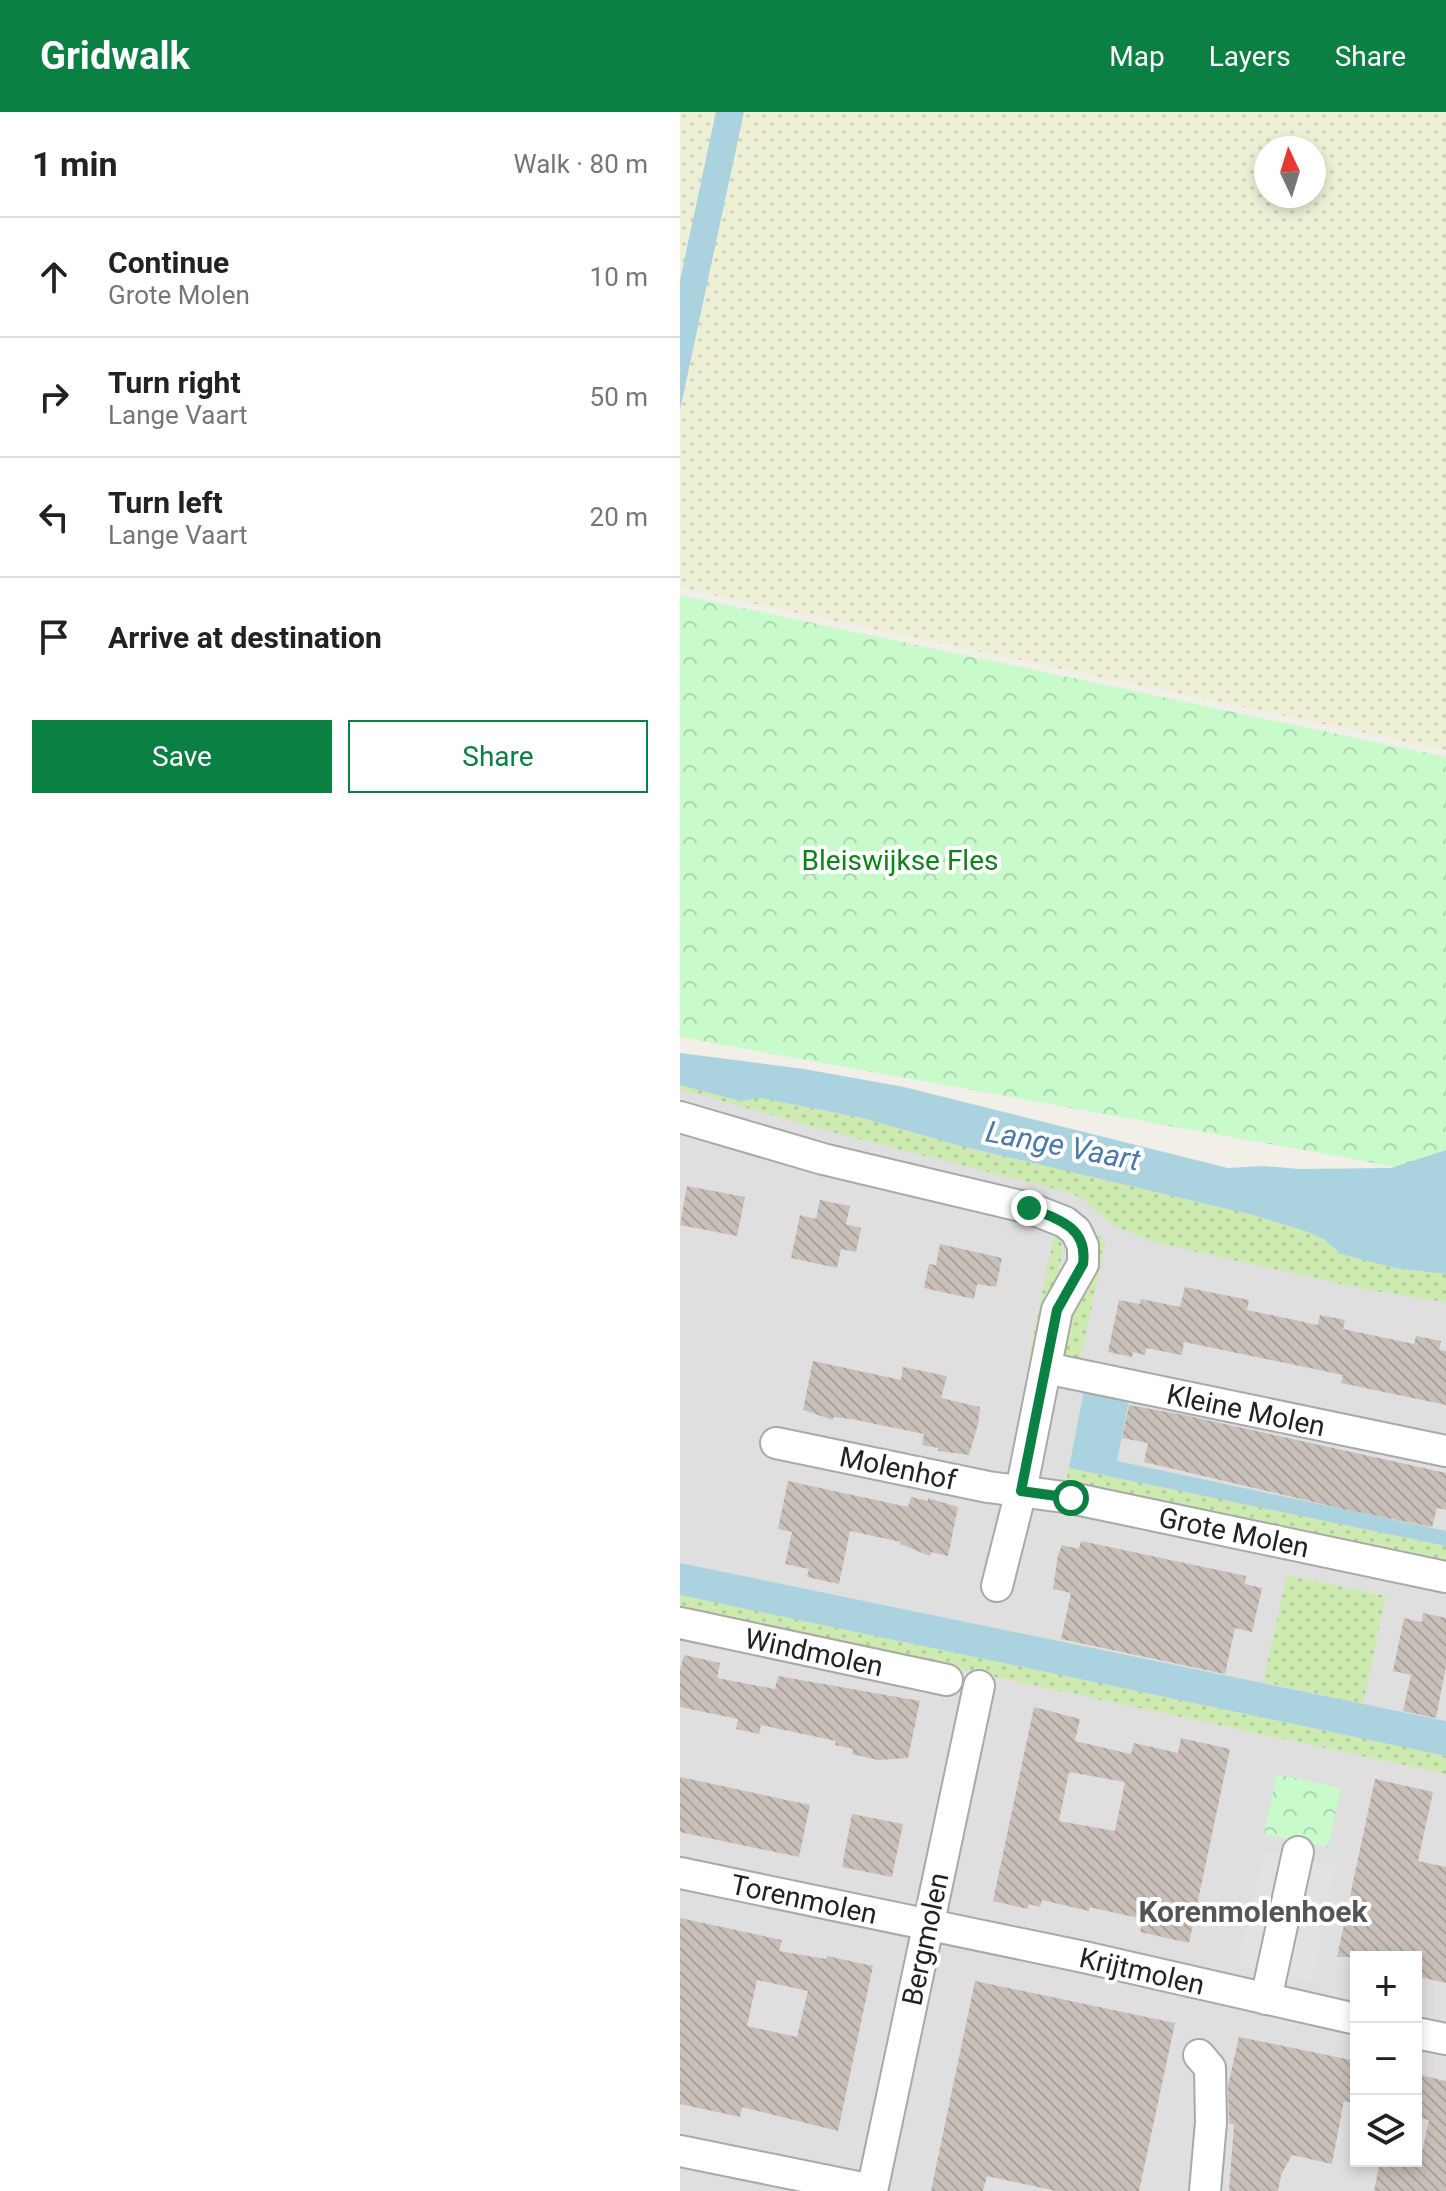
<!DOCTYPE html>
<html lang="en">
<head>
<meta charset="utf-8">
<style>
	:root { --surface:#fff; --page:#f6f6f6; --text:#222; --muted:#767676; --line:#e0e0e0; --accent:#0b8043 }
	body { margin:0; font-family:Roboto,sans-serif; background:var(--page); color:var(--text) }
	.controls { position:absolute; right:24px; bottom:24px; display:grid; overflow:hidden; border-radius:0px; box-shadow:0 4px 12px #0003 }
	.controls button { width:72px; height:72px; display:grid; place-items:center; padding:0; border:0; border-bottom:2px solid var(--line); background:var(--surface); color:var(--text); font:40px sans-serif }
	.compass { position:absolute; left:574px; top:24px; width:72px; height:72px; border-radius:50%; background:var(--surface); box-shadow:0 4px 12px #0003; rotate:356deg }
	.stop { position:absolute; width:24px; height:24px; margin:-18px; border:6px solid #0b8043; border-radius:50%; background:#fff }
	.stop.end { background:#0b8043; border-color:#fff; box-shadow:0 2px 8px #0008 }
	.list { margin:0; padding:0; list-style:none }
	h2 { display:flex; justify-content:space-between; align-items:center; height:104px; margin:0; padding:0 32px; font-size:34px }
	h2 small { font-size:26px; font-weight:400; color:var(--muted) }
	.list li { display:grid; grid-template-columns:52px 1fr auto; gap:24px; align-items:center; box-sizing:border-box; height:120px; padding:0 32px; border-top:2px solid var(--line) }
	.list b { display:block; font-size:30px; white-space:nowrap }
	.list p { margin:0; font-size:26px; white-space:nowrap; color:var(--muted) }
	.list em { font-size:26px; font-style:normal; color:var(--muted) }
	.actions { display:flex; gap:16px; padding:24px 32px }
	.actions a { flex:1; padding:18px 0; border:2px solid var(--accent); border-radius:0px; text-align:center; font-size:28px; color:var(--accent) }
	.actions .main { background:var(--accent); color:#fff }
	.icon { flex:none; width:44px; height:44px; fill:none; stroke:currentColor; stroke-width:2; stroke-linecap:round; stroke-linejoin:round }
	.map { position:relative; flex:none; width:766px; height:2079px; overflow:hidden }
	header { display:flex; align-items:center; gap:48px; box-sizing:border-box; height:112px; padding:0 40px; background:var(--accent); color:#fff }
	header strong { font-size:38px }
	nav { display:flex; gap:44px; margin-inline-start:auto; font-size:28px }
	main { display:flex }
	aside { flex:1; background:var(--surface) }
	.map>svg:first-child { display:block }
	.residential { fill:#e0dfdf; fill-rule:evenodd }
	.farmland { fill:url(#farmland-dots); fill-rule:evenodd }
	.grass { fill:url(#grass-dots) }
	.park { fill:url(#park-crowns) }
	.parking { fill:#e2e2e2 }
	.water { fill:#aad3df }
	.building { fill:url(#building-back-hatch); fill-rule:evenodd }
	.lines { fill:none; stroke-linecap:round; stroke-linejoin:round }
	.street-casing { stroke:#a9a9a9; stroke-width:34 }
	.street { stroke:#fff; stroke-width:30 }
	.route { stroke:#0b8043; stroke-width:10 }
	.labels { text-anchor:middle; stroke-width:8; stroke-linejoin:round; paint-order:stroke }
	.park-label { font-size:28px; fill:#0c8416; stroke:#fff }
	.street-label { font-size:28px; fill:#222; stroke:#fff }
	.water-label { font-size:30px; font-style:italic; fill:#4a7aab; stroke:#fff }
	.neighbourhood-label { font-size:30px; font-weight:bold; fill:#555; stroke:#fff }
</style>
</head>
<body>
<header>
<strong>Gridwalk</strong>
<nav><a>Map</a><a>Layers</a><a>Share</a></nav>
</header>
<main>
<aside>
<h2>1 min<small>Walk · 80 m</small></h2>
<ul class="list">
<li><svg class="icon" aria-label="ahead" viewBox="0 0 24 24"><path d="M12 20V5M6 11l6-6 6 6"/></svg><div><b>Continue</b><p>Grote Molen</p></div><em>10 m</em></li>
<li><svg class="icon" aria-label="right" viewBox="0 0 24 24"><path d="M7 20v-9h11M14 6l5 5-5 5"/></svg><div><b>Turn right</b><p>Lange Vaart</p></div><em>50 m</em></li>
<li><svg class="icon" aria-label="left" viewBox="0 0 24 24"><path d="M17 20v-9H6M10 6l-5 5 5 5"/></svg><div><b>Turn left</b><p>Lange Vaart</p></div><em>20 m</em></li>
<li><svg class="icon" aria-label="arrive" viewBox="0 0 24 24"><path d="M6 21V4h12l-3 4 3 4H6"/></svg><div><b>Arrive at destination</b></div></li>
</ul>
<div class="actions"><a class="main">Save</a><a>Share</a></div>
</aside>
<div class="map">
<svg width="766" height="2079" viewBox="0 0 766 2079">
	<defs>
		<pattern id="farmland-dots" width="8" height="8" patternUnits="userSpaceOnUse" patternTransform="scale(2)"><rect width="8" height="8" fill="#eef0d5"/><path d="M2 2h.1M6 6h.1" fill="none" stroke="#ccceb7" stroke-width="1.8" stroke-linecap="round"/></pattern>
		<pattern id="grass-dots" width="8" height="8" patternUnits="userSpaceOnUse" patternTransform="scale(2)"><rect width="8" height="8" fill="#cdebb0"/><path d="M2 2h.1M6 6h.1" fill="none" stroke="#b0c997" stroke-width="1.8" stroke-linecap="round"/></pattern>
		<pattern id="park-crowns" width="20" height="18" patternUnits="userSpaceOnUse" patternTransform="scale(2)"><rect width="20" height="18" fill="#c8facc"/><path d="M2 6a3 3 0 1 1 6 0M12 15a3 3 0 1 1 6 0" fill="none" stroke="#acd6af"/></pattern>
		<pattern id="building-back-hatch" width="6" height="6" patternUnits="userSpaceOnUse" patternTransform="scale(2)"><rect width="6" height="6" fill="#c7bfb8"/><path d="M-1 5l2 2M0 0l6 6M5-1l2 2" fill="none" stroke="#aba49e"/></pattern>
	</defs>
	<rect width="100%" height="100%" fill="#f2efe9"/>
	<path class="residential" d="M 0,967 L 766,1114 L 766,2079 L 0,2079 ZM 676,1845 L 736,1845 L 736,2049 L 676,2049 Z"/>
	<g class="farmland">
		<path d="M 0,0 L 36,0 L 0,168 Z"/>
		<path d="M 64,0 L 766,0 L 766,638 L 0,476 L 0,298 ZM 586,36 L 634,36 L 634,84 L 586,84 Z"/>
	</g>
	<g class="grass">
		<path d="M 0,973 L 60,989 L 81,986 L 182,1006 L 281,1034 L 573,1103 L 628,1120 L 645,1128 L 661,1142 L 715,1156 L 766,1162 L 766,1190 L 688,1178 L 469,1129 L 430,1111 L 405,1089 L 391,1081 L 163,1023 L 0,977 Z"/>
		<path d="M 402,1112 L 426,1129 L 400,1249 L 379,1245 Z"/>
		<path d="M 375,1120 L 381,1127 L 383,1141 L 354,1244 L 349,1243 Z"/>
		<path d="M 389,1356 L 766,1434 L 766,1453 L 385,1372 Z"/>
		<path d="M 607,1463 L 706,1484 L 683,1592 L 583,1570 Z"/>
		<path d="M 0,1483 L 766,1644 L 766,1662 L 0,1497 Z"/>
	</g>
	<g class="park">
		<path d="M 0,483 L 766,645 L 766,1064 L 0,925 Z"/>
		<path d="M 597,1662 L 661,1676 L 648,1735 L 584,1722 Z"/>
	</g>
	<path class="parking" d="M 585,1739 L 655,1753 L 632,1870 L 558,1853 Z"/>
	<g class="water">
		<path d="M 36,0 L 64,0 L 0,298 L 0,168 Z"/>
		<path d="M 0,941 L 124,957 L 224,975 L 548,1056 L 584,1054 L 620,1057 L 711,1056 L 766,1038 L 766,1162 L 715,1156 L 661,1142 L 645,1128 L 628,1120 L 573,1103 L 281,1034 L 182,1006 L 81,986 L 60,989 L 0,973 Z"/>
		<path d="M 404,1278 L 449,1288 L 437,1349 L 766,1419 L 766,1434 L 389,1356 Z"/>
		<path d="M 0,1451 L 766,1609 L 766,1644 L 0,1483 Z"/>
	</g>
	<g class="building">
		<path d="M 7,1074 L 65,1085 L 57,1124 L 0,1113 Z"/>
		<path d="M 140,1088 L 170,1094 L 166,1112 L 181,1116 L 176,1140 L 161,1137 L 157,1156 L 111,1146 L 120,1103 L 136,1107 Z"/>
		<path d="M 260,1132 L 322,1146 L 316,1175 L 297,1172 L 294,1187 L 244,1176 L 249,1152 L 256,1153 Z"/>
		<path d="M 505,1175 L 569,1188 L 567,1198 L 638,1213 L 640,1203 L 665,1208 L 663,1217 L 734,1232 L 736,1224 L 761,1229 L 759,1238 L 766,1239 L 766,1293 L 661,1271 L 663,1263 L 504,1230 L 502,1243 L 466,1236 L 465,1243 L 453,1240 L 452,1245 L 428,1240 L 439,1188 L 460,1192 L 461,1187 L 500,1195 Z"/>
		<path d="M 133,1249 L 221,1268 L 223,1255 L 267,1264 L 261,1286 L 300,1295 L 298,1312 L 289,1343 L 258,1339 L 258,1336 L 242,1333 L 244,1322 L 171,1307 L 153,1305 L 153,1308 L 123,1298 Z"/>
		<path d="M 449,1293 L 504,1303 L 766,1361 L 766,1398 L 757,1396 L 752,1415 L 672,1399 L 464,1350 L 468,1331 L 442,1326 Z"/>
		<path d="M 108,1369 L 228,1395 L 231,1385 L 248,1389 L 248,1386 L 278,1395 L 268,1444 L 251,1440 L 250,1444 L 220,1432 L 221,1430 L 170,1419 L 159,1472 L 127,1465 L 129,1457 L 105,1452 L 112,1420 L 98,1417 Z"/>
		<path d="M 401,1429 L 566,1464 L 565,1472 L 582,1476 L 572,1520 L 555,1516 L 545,1562 L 381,1527 L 391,1481 L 373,1477 L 378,1443 L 382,1433 L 399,1437 Z"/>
		<path d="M 743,1501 L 766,1506 L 766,1554 L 756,1606 L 723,1599 L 731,1563 L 713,1559 L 724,1506 L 742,1510 Z"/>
		<path d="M 4,1543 L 40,1551 L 37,1566 L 95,1577 L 98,1564 L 240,1589 L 228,1646 L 198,1648 L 172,1642 L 173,1637 L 155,1633 L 156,1629 L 81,1613 L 79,1622 L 56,1617 L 58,1607 L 0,1595 L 0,1559 Z"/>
		<path d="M 354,1595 L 400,1607 L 395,1629 L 451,1642 L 454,1631 L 498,1641 L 501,1626 L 550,1637 L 509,1831 L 460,1820 L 463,1807 L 409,1795 L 409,1799 L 362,1788 L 360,1795 L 349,1792 L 348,1797 L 313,1789 ZM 389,1660 L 445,1670 L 435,1719 L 379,1709 Z"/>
		<path d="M 0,1665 L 130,1693 L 119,1745 L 0,1720 Z"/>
		<path d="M 695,1667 L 753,1680 L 738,1749 L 766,1755 L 766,1871 L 740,1865 L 743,1851 L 736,1849 L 736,1845 L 657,1845 Z"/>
		<path d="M 172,1702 L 223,1712 L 212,1765 L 162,1755 Z"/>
		<path d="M 0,1806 L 102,1828 L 99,1839 L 146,1847 L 147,1844 L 193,1854 L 158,2019 L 62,1995 L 60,2005 L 0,1992 ZM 77,1868 L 128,1879 L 117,1925 L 67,1914 Z"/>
		<path d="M 295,1869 L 495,1911 L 459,2079 L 376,2079 L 307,2064 L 303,2079 L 251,2079 Z"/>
		<path d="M 559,1925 L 676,1949 L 676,1992 L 664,1989 L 652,2052 L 612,2043 L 601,2063 L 598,2079 L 549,2079 L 554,2013 L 549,2011 L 548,1974 Z"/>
		<path d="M 736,1962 L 766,1969 L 766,2079 L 694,2079 L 700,2049 L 740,2049 L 749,2008 L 736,2005 Z"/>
	</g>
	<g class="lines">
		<defs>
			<g id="street">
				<path d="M 0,1005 L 143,1047 L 349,1096 L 385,1110 L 396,1119 L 403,1134 L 403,1152 L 377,1198 L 341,1379 L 317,1474"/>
				<path d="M 366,1256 L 766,1339"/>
				<path d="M 96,1331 L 308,1375 L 391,1386 L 766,1465"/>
				<path d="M 0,1511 L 267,1568"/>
				<path d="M 0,1761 L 404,1845 L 676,1907"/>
				<path d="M 586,1887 L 618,1740"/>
				<path d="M 736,1921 L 766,1927"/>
				<path d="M 519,1943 L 530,1956 L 531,2010 L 525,2079"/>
				<path d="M 0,2039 L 192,2078"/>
				<path d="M 192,2079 L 299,1574"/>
			</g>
		</defs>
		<use href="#street" class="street-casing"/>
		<use href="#street" class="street"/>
	</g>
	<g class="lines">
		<path class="route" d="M 349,1096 C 378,1107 408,1115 403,1152 L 377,1198 L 341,1379 L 391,1386"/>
	</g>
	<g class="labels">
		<g class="park-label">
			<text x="220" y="758">Bleiswijkse Fles</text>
		</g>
		<g class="street-label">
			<text transform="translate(566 1298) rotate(12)" y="10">Kleine Molen</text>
			<text transform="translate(218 1356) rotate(12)" y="10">Molenhof</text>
			<text transform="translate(554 1420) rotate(12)" y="10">Grote Molen</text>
			<text transform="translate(134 1540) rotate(12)" y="10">Windmolen</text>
			<text transform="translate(124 1787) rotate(12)" y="10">Torenmolen</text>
			<text transform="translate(245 1827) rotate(-78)" y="10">Bergmolen</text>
			<text transform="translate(462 1859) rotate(13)" y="10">Krijtmolen</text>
		</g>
		<g class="water-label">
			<text transform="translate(383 1034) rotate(11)" y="10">Lange Vaart</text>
		</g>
		<g class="neighbourhood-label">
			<text x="573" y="1810">Korenmolenhoek</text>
		</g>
	</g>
</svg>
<div class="controls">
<button>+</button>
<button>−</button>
<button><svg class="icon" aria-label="layers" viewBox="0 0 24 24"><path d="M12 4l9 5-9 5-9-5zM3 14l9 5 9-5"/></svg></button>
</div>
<svg class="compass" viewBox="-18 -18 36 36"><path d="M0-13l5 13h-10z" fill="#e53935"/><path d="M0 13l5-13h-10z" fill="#767676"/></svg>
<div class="stop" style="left:391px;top:1386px"></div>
<div class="stop end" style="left:349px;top:1096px"></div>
</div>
</main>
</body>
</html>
